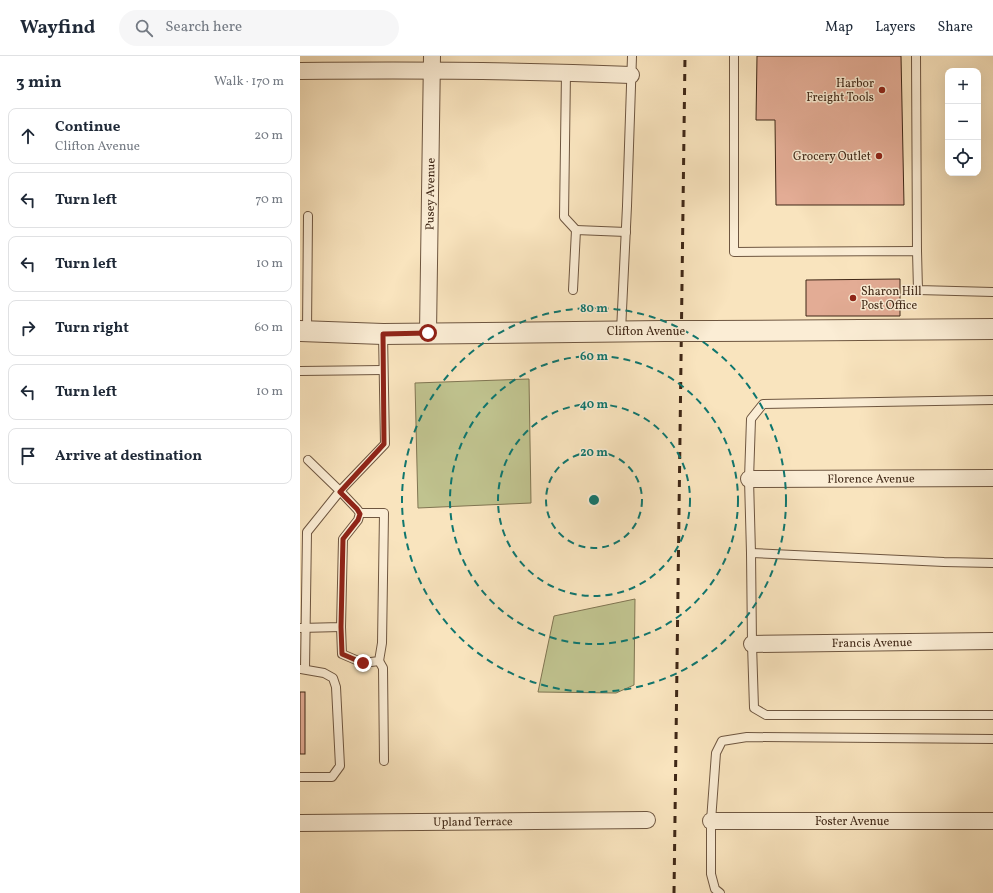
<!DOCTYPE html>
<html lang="en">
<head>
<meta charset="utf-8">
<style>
	:root { --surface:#fff; --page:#f6f6f7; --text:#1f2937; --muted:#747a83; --line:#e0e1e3 }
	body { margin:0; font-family:Vollkorn,serif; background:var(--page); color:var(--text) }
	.controls { position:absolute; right:12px; top:12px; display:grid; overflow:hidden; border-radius:8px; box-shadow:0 4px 16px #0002 }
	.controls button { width:36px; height:36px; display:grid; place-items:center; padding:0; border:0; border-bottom:1px solid var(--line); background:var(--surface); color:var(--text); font:20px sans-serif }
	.stop { position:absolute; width:12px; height:12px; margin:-9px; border:3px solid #8f2418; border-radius:50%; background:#fff }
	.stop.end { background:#8f2418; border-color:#fff; box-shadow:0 1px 4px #0008 }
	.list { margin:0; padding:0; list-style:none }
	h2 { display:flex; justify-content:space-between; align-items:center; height:52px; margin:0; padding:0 16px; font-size:17px }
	h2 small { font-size:13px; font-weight:400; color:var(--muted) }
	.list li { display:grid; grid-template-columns:26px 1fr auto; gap:12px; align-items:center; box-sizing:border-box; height:56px; margin:0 8px 8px; padding:0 8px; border:1px solid var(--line); border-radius:8px }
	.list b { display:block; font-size:15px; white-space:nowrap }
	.list p { margin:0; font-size:13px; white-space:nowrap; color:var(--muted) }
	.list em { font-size:13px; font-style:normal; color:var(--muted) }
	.icon { flex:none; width:22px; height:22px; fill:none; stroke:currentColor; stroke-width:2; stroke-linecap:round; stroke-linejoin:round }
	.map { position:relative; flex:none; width:693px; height:837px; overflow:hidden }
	header { display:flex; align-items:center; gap:24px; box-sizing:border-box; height:56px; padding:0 20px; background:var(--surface); border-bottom:1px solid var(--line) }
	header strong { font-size:19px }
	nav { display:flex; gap:22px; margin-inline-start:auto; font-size:14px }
	.search { width:280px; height:36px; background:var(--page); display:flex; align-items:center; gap:10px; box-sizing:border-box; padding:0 14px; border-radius:22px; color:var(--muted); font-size:15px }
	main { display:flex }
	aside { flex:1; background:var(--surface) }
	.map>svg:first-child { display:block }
	.green { fill:#c0c38f; stroke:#807552 }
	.building { fill:#e3ac95; stroke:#3f2716 }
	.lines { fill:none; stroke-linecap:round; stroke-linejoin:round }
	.service-casing { stroke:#6e5640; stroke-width:10 }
	.minor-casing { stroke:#6e5640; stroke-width:18 }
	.tertiary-casing { stroke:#6e5640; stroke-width:22 }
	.service { stroke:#fbedd5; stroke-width:8 }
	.minor { stroke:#fbedd5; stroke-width:16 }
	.tertiary { stroke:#fbedd5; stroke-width:20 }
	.rail { stroke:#3f2716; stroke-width:3; stroke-dasharray:7 7; stroke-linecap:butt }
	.tertiary-bridge-casing { stroke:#6e5640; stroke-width:22; stroke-linecap:butt }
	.tertiary-bridge { stroke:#fbedd5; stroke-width:20 }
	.route { stroke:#8f2418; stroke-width:5 }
	.ring { fill:none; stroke:#0f766e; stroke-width:2; stroke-dasharray:7 5 }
	.poi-dot { fill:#8f2418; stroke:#fbedd5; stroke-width:1.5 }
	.labels { text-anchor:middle; stroke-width:3; stroke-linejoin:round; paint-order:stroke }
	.poi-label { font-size:12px; fill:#3f2716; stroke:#fbedd5; text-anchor:end }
	.street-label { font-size:12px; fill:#3f2716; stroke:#fbedd5 }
	.centre { fill:#0f766e; stroke:#fbedd5; stroke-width:2 }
	.ring-label { font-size:12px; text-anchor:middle; font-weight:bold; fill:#0f766e; stroke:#fbedd5; stroke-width:3; stroke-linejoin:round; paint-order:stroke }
</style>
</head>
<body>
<header>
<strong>Wayfind</strong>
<div class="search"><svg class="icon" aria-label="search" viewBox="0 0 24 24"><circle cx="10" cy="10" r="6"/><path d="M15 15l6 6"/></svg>Search here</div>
<nav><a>Map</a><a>Layers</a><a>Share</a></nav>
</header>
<main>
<aside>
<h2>3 min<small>Walk · 170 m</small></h2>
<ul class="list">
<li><svg class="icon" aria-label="ahead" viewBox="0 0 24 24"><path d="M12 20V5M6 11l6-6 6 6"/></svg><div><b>Continue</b><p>Clifton Avenue</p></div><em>20 m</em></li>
<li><svg class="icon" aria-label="left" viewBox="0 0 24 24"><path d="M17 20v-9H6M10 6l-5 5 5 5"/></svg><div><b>Turn left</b></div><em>70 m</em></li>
<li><svg class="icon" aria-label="left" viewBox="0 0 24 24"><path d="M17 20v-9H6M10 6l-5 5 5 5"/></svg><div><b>Turn left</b></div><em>10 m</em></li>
<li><svg class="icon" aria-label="right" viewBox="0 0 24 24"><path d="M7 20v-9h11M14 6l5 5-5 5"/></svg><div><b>Turn right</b></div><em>60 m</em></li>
<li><svg class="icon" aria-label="left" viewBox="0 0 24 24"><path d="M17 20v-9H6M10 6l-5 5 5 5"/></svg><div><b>Turn left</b></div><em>10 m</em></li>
<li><svg class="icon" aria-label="arrive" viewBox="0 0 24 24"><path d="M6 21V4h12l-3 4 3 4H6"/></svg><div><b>Arrive at destination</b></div></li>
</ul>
</aside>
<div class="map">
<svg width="693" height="837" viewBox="0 0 693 837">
	<rect width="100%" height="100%" fill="#f9e4be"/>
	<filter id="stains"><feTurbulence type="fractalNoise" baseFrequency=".005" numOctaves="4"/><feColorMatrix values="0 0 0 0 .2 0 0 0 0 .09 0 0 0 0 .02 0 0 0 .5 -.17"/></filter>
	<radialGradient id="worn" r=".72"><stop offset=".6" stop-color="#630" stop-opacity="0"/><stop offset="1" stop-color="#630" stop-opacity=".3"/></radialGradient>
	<g class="green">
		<path d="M 229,323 L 231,447 L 118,452 L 115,327 Z"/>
		<path d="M 335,543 L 334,629 L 316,637 L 238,636 L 254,560 Z"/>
	</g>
	<g class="building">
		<path d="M 457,0 L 601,0 L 604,149 L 476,149 L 475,64 L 456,64 Z"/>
		<path d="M 600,223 L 600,260 L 506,260 L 506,224 Z"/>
		<rect x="0" y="636" width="5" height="62"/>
	</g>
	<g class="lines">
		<defs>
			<g id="service">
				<path d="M 434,0 L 434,196 L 617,195 L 618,234 L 693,236"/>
				<path d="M 616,0 L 617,195"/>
				<path d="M 266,16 L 264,161 L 276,174"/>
				<path d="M 273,234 L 276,174 L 326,176"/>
				<path d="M 7,275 L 8,160"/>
				<path d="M 321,275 L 327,150 L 332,0"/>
				<path d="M 0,315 L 83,314"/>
				<path d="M 693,344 L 463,348 L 451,363 L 449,423 L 451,497 L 452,588 L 454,652 L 466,659 L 693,659"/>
				<path d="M 451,497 L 644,506 L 693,507"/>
				<path d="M 41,571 L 42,598 L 63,607 L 79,605 L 82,587 L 84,457 L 60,457"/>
				<path d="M 0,572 L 41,571 L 43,483 L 58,464 L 60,457 L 57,453 L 40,435 L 85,388 L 83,278"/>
				<path d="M 79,605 L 83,612 L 84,705"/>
				<path d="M 5,613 L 7,476 L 40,435 L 8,404"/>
				<path d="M 0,721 L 32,721 L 40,710 L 36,631 L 33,622 L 24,617 L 1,613"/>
				<path d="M 420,837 L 415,833 L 411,818 L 411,765 L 416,697 L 422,685 L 447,681 L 693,683"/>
			</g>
			<g id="minor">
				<path d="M 0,15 C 110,14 221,14 331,19"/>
				<path id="s1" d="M 128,277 L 132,0"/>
				<path id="s2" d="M 449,423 L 693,422"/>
				<path id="s3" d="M 452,588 L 693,585"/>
				<path id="s4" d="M 411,765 L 693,765"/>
				<path id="s5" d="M 0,767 L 347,764"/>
			</g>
			<g id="tertiary">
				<path d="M 0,275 L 83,278 L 364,275"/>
				<path d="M 412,275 L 693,273"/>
			</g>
		</defs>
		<use href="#service" class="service-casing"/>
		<use href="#minor" class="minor-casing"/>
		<use href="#tertiary" class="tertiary-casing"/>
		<use href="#service" class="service"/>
		<use href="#minor" class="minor"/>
		<use href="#tertiary" class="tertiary"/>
		<path class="rail" d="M 374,837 L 385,0"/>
		<defs>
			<path id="tertiary-bridge" d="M 364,275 L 412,275"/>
		</defs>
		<use href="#tertiary-bridge" class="tertiary-bridge-casing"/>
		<use href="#tertiary-bridge" class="tertiary-bridge"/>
	</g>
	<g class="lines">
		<path class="route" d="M 63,607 L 42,598 L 41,571 L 43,483 L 58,464 L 60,458 L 57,453 L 40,436 L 84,388 L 83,278 L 128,277"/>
	</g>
	<g class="ring">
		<circle cx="294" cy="444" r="48"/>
		<circle cx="294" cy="444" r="96"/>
		<circle cx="294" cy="444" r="144"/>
		<circle cx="294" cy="444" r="192"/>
	</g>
	<g class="poi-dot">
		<circle cx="582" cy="34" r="4"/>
		<circle cx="579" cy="100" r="4"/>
		<circle cx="553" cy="242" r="4"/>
	</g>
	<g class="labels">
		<g class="poi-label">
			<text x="574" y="31">Harbor<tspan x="574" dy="14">Freight Tools</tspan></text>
			<text x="571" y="104">Grocery Outlet</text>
			<text x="561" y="239" text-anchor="start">Sharon Hill<tspan x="561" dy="14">Post Office</tspan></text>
		</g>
		<g class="street-label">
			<text dy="4" stroke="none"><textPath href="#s1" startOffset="139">Pusey Avenue</textPath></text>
			<text x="346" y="279">Clifton Avenue</text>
			<text dy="4" stroke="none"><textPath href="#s2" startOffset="122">Florence Avenue</textPath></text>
			<text dy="4" stroke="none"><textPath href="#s3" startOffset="120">Francis Avenue</textPath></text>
			<text dy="4" stroke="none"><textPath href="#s4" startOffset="141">Foster Avenue</textPath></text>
			<text dy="4" stroke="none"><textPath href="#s5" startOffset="173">Upland Terrace</textPath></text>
		</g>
	</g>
	<circle cx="294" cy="444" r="6" class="centre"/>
	<g class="ring-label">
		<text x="294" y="256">80 m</text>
		<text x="294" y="304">60 m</text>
		<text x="294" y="352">40 m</text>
		<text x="294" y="400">20 m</text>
	</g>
	<rect width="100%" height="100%" filter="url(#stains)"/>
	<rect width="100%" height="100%" fill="url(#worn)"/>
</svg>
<div class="controls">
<button>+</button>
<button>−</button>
<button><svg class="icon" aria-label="locate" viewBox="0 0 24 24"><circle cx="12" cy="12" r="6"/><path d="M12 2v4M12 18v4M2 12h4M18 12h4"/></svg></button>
</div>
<div class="stop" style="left:128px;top:277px"></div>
<div class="stop end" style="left:63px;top:607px"></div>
</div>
</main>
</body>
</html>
